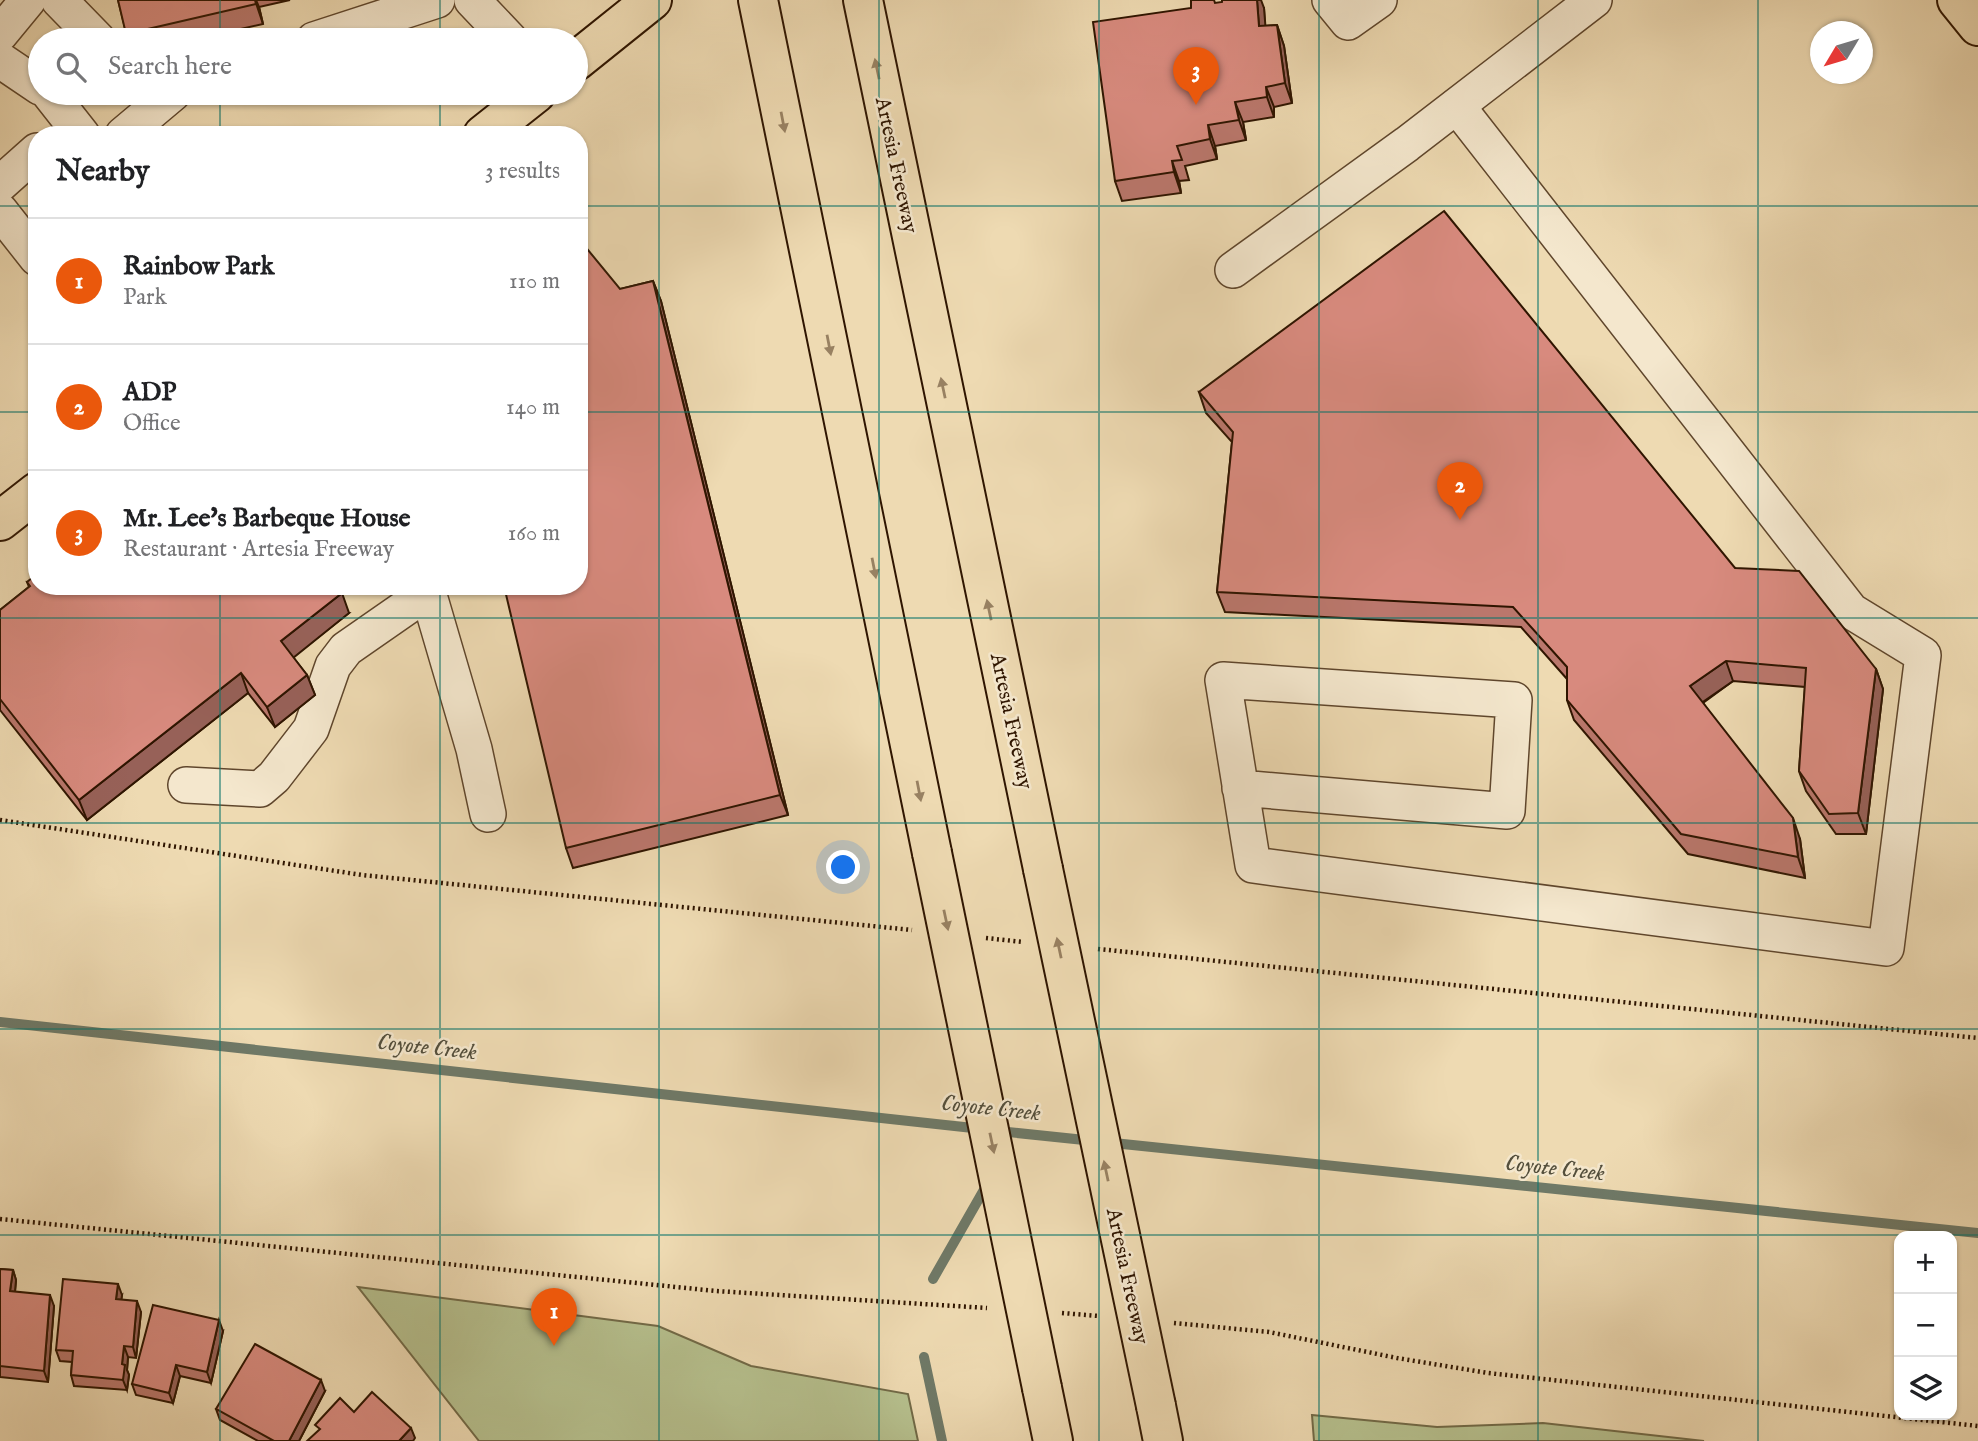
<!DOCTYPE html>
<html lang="en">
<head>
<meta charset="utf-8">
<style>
	:root { --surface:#fff; --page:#f6f6f6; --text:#202124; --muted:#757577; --line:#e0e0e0; --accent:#ea580c }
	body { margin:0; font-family:"IM FELL English",serif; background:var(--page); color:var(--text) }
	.controls { position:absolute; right:21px; bottom:21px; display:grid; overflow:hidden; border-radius:14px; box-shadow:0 2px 5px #0004 }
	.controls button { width:63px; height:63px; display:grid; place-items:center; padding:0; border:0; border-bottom:2px solid var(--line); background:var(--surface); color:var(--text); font:35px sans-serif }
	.compass { position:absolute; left:1810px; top:21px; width:63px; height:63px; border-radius:50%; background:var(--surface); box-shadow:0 2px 5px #0004; rotate:232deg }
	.you { position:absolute; left:844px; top:868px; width:24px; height:24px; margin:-18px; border:5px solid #fff; border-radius:50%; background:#1a73e8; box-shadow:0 0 0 10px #1a73e833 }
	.badge { display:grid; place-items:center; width:46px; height:46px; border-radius:50%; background:var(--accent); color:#fff; font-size:23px; font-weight:700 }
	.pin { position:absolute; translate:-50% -58px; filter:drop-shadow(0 2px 4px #0008) }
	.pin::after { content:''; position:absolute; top:37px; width:24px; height:21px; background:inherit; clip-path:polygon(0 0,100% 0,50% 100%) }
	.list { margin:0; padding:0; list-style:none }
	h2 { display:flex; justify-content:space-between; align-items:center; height:91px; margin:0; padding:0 28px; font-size:30px }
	h2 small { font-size:23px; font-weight:400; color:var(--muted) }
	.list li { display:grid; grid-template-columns:46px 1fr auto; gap:21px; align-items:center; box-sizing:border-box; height:126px; padding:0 28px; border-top:2px solid var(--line) }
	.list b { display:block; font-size:26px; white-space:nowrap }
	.list p { margin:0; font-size:23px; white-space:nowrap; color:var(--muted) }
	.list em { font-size:23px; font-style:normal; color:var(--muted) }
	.icon { flex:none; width:38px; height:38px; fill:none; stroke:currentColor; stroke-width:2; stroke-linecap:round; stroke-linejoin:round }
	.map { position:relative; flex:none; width:1978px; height:1441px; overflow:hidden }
	.search { position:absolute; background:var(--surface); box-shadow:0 2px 5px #0004; left:28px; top:28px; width:560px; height:77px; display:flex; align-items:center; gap:18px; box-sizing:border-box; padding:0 24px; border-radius:38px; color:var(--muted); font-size:26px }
	.panel { position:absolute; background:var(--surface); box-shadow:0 2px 5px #0004; left:28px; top:126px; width:560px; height:469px; border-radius:28px }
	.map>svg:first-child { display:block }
	.green { fill:#b6c08e; stroke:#726a47; stroke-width:2 }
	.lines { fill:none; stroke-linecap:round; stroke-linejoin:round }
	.stream { stroke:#6f7967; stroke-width:10 }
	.minor-casing { stroke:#5f462c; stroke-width:38 }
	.major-casing { stroke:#2f1500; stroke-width:42 }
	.highway-casing { stroke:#2f1500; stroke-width:42 }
	.path { stroke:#2f1500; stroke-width:4.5; stroke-dasharray:2 3.5; stroke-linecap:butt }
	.minor { stroke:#f4e7cd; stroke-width:35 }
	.major { stroke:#eedab2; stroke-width:38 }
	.highway { stroke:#eedab2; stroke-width:38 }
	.highway-bridge-casing { stroke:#2f1500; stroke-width:42; stroke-linecap:butt }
	.highway-bridge { stroke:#eedab2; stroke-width:38 }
	.wall { fill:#ba776c; stroke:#2f1500; stroke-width:2 }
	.shaded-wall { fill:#976158; stroke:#2f1500; stroke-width:2 }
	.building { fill:#d88a7e; stroke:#2f1500; stroke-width:2 }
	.oneway { fill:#988162 }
	.grid { fill:none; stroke:#0f766e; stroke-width:2; stroke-opacity:0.55 }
	.labels { text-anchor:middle; stroke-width:5; stroke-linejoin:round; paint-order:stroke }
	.street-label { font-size:21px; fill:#2f1500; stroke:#f4e7cd }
	.water-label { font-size:23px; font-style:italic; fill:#544f3c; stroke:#f4e7cd }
</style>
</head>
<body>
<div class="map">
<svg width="1978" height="1441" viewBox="0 0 1978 1441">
	<rect width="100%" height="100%" fill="#eedab2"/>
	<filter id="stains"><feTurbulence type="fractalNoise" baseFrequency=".00286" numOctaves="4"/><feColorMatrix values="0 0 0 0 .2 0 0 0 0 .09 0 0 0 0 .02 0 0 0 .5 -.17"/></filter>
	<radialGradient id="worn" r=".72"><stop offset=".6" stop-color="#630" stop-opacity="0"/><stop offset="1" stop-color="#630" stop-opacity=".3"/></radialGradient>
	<g class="green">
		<path d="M 358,1287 L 658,1326 L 751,1366 L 908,1394 L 918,1441 L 479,1441 Z"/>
		<path d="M 1312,1415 L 1437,1427 L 1543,1423 L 1704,1441 L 1314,1441 Z"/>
	</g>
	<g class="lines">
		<g class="stream">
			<path d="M 0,1022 L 982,1129"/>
			<path d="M 998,1131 L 1978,1233"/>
			<path d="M 933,1279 L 989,1181"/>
			<path d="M 924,1357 L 942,1441"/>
		</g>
		<defs>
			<g id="minor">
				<path d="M 59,0 L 98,40"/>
				<path d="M 472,0 L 510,40"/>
				<path d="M 1330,0 L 1348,22 L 1379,0"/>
				<path d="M 0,34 L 28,0"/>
				<path d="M 314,40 L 437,0"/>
				<path d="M 0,60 L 40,87"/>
				<path d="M 49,93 L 82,135"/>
				<path d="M 123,135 L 173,93"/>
				<path d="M 0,184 L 37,151"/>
				<path d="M 0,211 L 37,258"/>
				<path d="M 1233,270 L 1407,144 L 1594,0"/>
				<path d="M 423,586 L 428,592 L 474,749 L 488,814"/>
				<path d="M 186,785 L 260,789 L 274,777 L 311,729 L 333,666 L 346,649 L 428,592"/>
				<path d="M 1240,788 L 1507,811 L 1514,700 L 1223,680 L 1253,865 L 1886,948 L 1923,655 L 1851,611 L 1457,106"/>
			</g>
			<g id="major">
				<path d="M 1957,0 L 1978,26"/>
				<path d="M 576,61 L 652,0"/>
				<path d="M 483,135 L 536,93"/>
				<path d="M 0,521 L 37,492"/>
			</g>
			<g id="highway">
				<path d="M 758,0 L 932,853"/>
				<path d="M 863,0 L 1043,869"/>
				<path d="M 1042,1388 L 1053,1441"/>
				<path d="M 1156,1406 L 1163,1441"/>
			</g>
		</defs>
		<use href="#minor" class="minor-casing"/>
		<use href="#major" class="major-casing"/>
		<use href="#highway" class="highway-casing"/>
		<g class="path">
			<path d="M 0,820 L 362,875 L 912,930"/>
			<path d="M 986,938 L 1023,942"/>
			<path d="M 1098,949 L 1978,1038"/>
			<path d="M 0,1219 L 716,1291 L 987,1308"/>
			<path d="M 1062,1313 L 1099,1316"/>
			<path d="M 1174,1323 L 1269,1332 L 1397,1358 L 1488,1373 L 1978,1426"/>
		</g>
		<use href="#minor" class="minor"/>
		<use href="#major" class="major"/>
		<use href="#highway" class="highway"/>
		<defs>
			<g id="highway-bridge">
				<path d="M 932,853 L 1042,1388"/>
				<path d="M 1043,869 L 1156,1406"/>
			</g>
		</defs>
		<use href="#highway-bridge" class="highway-bridge-casing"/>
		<use href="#highway-bridge" class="highway-bridge"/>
	</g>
	<g class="wall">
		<path d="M 118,0 L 290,0 L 259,7 L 263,24 L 192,40 L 128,40 Z"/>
		<path d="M 1217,3 L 1264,8 L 1265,26 L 1277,25 L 1284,46 L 1292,103 L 1274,107 L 1274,117 L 1243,122 L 1246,140 L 1215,146 L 1217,159 L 1185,166 L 1189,180 L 1179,181 L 1181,193 L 1122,201 L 1115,181 L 1191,8 Z"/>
		<path d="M 653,281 L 661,301 L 788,815 L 573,868 L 566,848 L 620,289 Z"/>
		<path d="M 1199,392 L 1735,568 L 1876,669 L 1883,689 L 1866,834 L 1836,834 L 1806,791 L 1799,771 L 1805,687 L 1733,681 L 1703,703 L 1800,839 L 1805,878 L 1688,854 L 1574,720 L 1567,700 L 1567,679 L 1521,627 L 1225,612 L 1217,592 L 1232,442 L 1206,413 Z"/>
		<path d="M 27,582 L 349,613 L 293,657 L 307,675 L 315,695 L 275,727 L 248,693 L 87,820 L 0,710 L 0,610 L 29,587 Z"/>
		<path d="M 0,1269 L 13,1270 L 16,1280 L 15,1292 L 54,1306 L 48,1382 L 0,1377 Z"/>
		<path d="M 122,1295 L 121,1300 L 141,1312 L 136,1358 L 128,1357 L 127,1370 L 129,1375 L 127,1390 L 74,1386 L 71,1375 L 72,1362 L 60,1361 L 56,1350 Z"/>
		<path d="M 223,1331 L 211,1383 L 180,1376 L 173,1403 L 136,1395 L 132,1384 Z"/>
		<path d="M 325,1391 L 299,1441 L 258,1441 L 220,1420 L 216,1409 Z"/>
	</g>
	<g class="shaded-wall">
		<path d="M 255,0 L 256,0 L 259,7 L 263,24 Z"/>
		<path d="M 1257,0 L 1261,0 L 1264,8 L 1267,46 L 1259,26 Z"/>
		<path d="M 1277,25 L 1284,46 L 1292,103 L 1285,83 Z"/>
		<path d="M 1266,87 L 1274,107 L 1274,117 L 1267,97 Z"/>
		<path d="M 1235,102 L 1243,122 L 1246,140 L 1239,120 Z"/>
		<path d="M 1208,125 L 1215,146 L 1217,159 L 1210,139 Z"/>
		<path d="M 1172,161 L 1179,181 L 1181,193 L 1174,172 Z"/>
		<path d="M 653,281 L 661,301 L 788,815 L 780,795 Z"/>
		<path d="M 342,593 L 349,613 L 288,662 L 281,641 Z"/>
		<path d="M 1726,661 L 1733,681 L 1697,706 L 1690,686 Z"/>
		<path d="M 1876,669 L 1883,689 L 1866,834 L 1858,813 Z"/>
		<path d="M 241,673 L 248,693 L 87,820 L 79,800 Z"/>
		<path d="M 307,675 L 315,695 L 275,727 L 267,707 Z"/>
		<path d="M 1793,818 L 1800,839 L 1805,878 L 1798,857 Z"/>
		<path d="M 13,1270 L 16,1280 L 14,1302 L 10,1291 Z"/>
		<path d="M 118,1284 L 122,1295 L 120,1310 L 116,1299 Z"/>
		<path d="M 50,1295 L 54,1306 L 48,1382 L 44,1371 Z"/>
		<path d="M 137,1301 L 141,1312 L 136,1358 L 133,1347 Z"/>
		<path d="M 219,1320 L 223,1331 L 211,1383 L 207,1372 Z"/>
		<path d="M 124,1346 L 128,1357 L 127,1370 L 129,1375 L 127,1390 L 123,1380 L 122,1364 Z"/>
		<path d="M 176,1365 L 180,1376 L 173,1403 L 169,1393 Z"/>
		<path d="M 321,1380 L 325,1391 L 299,1441 L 289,1441 Z"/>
		<path d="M 411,1428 L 415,1438 L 413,1441 L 399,1441 Z"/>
	</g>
	<g class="building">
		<path d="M 118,0 L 255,0 L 256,4 L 126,34 Z"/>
		<path d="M 1191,0 L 1214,0 L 1215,3 L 1222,2 L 1222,0 L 1257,0 L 1259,26 L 1277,25 L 1285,83 L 1266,87 L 1267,97 L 1235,102 L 1239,120 L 1208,125 L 1210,139 L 1177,146 L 1182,160 L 1172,161 L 1174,172 L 1115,181 L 1093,22 L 1191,8 Z"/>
		<path d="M 1444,211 L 1735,568 L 1799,571 L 1876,669 L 1858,813 L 1829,814 L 1799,771 L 1806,668 L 1726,661 L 1690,686 L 1793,818 L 1798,857 L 1681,834 L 1567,700 L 1567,667 L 1513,607 L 1217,592 L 1233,432 L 1199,392 Z"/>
		<path d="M 579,239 L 620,289 L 653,281 L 780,795 L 566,848 L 504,586 L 579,586 Z"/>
		<path d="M 37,574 L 37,586 L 336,586 L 342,593 L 281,641 L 307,675 L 267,707 L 241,673 L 79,800 L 0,699 L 0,610 L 30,586 L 27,582 Z"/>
		<path d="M 0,1269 L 13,1270 L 10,1291 L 50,1295 L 44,1371 L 0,1366 Z"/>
		<path d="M 63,1279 L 118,1284 L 116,1299 L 137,1301 L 133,1347 L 124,1346 L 122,1364 L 125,1365 L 123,1380 L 71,1375 L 73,1351 L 56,1350 Z"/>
		<path d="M 153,1305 L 219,1320 L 207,1372 L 176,1365 L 169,1393 L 132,1384 Z"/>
		<path d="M 255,1344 L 321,1380 L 289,1441 L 274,1441 L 216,1409 Z"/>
		<path d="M 372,1392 L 411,1428 L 399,1441 L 307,1441 L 320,1429 L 315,1425 L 340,1398 L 354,1412 Z"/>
	</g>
	<defs><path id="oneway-solid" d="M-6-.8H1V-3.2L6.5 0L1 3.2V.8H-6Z" transform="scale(1.75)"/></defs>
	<g class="oneway">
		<use href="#oneway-solid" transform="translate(877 69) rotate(-102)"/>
		<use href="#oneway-solid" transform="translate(783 122) rotate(79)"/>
		<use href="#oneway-solid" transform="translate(829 345) rotate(79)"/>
		<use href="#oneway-solid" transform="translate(943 388) rotate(-102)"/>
		<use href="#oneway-solid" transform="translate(874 568) rotate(79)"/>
		<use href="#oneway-solid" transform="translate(989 610) rotate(-102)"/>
		<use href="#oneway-solid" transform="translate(919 791) rotate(79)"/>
		<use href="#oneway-solid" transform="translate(946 920) rotate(78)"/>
		<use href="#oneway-solid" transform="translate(1059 948) rotate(-102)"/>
		<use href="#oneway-solid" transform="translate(992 1143) rotate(78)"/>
		<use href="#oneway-solid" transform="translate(1106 1171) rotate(-102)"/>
	</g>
	<path class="grid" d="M 220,0 L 220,40M 440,0 L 440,40M 659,0 L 659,1441M 879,0 L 879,1441M 1099,0 L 1099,1441M 1319,0 L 1319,1441M 1538,0 L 1538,1441M 1758,0 L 1758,1441M 220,93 L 220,135M 440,93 L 440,135M 0,206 L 37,206M 579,206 L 1978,206M 0,412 L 37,412M 579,412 L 1978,412M 220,586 L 220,1441M 440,586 L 440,1441M 0,618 L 1978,618M 0,823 L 1978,823M 0,1029 L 1978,1029M 0,1235 L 1978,1235"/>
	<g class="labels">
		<g class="street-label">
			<text transform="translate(897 165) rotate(78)" y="7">Artesia Freeway</text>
			<text transform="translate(1012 721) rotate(78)" y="7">Artesia Freeway</text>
			<text transform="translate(1128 1276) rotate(78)" y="7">Artesia Freeway</text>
		</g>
		<g class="water-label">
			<text transform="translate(427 1046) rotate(6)" y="8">Coyote Creek</text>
			<text transform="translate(991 1107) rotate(6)" y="8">Coyote Creek</text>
			<text transform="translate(1555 1167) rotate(6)" y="8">Coyote Creek</text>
		</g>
	</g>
	<rect width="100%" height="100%" filter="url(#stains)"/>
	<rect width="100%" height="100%" fill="url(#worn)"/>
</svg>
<div class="controls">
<button>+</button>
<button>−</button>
<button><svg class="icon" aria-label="layers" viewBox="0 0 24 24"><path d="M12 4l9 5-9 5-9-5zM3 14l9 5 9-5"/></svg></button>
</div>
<svg class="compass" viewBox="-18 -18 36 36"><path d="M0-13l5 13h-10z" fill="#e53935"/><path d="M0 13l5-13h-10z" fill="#757577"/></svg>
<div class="you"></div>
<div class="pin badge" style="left:554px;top:1346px">1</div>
<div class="pin badge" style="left:1460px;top:520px">2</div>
<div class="pin badge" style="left:1196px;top:105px">3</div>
<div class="search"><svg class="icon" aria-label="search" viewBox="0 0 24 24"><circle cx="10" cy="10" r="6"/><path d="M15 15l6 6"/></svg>Search here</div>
<section class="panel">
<h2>Nearby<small>3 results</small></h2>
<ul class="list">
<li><span class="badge">1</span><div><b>Rainbow Park</b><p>Park</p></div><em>110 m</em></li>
<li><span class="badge">2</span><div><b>ADP</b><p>Office</p></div><em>140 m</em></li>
<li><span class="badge">3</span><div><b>Mr. Lee's Barbeque House</b><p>Restaurant · Artesia Freeway</p></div><em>160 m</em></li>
</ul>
</section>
</div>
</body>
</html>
